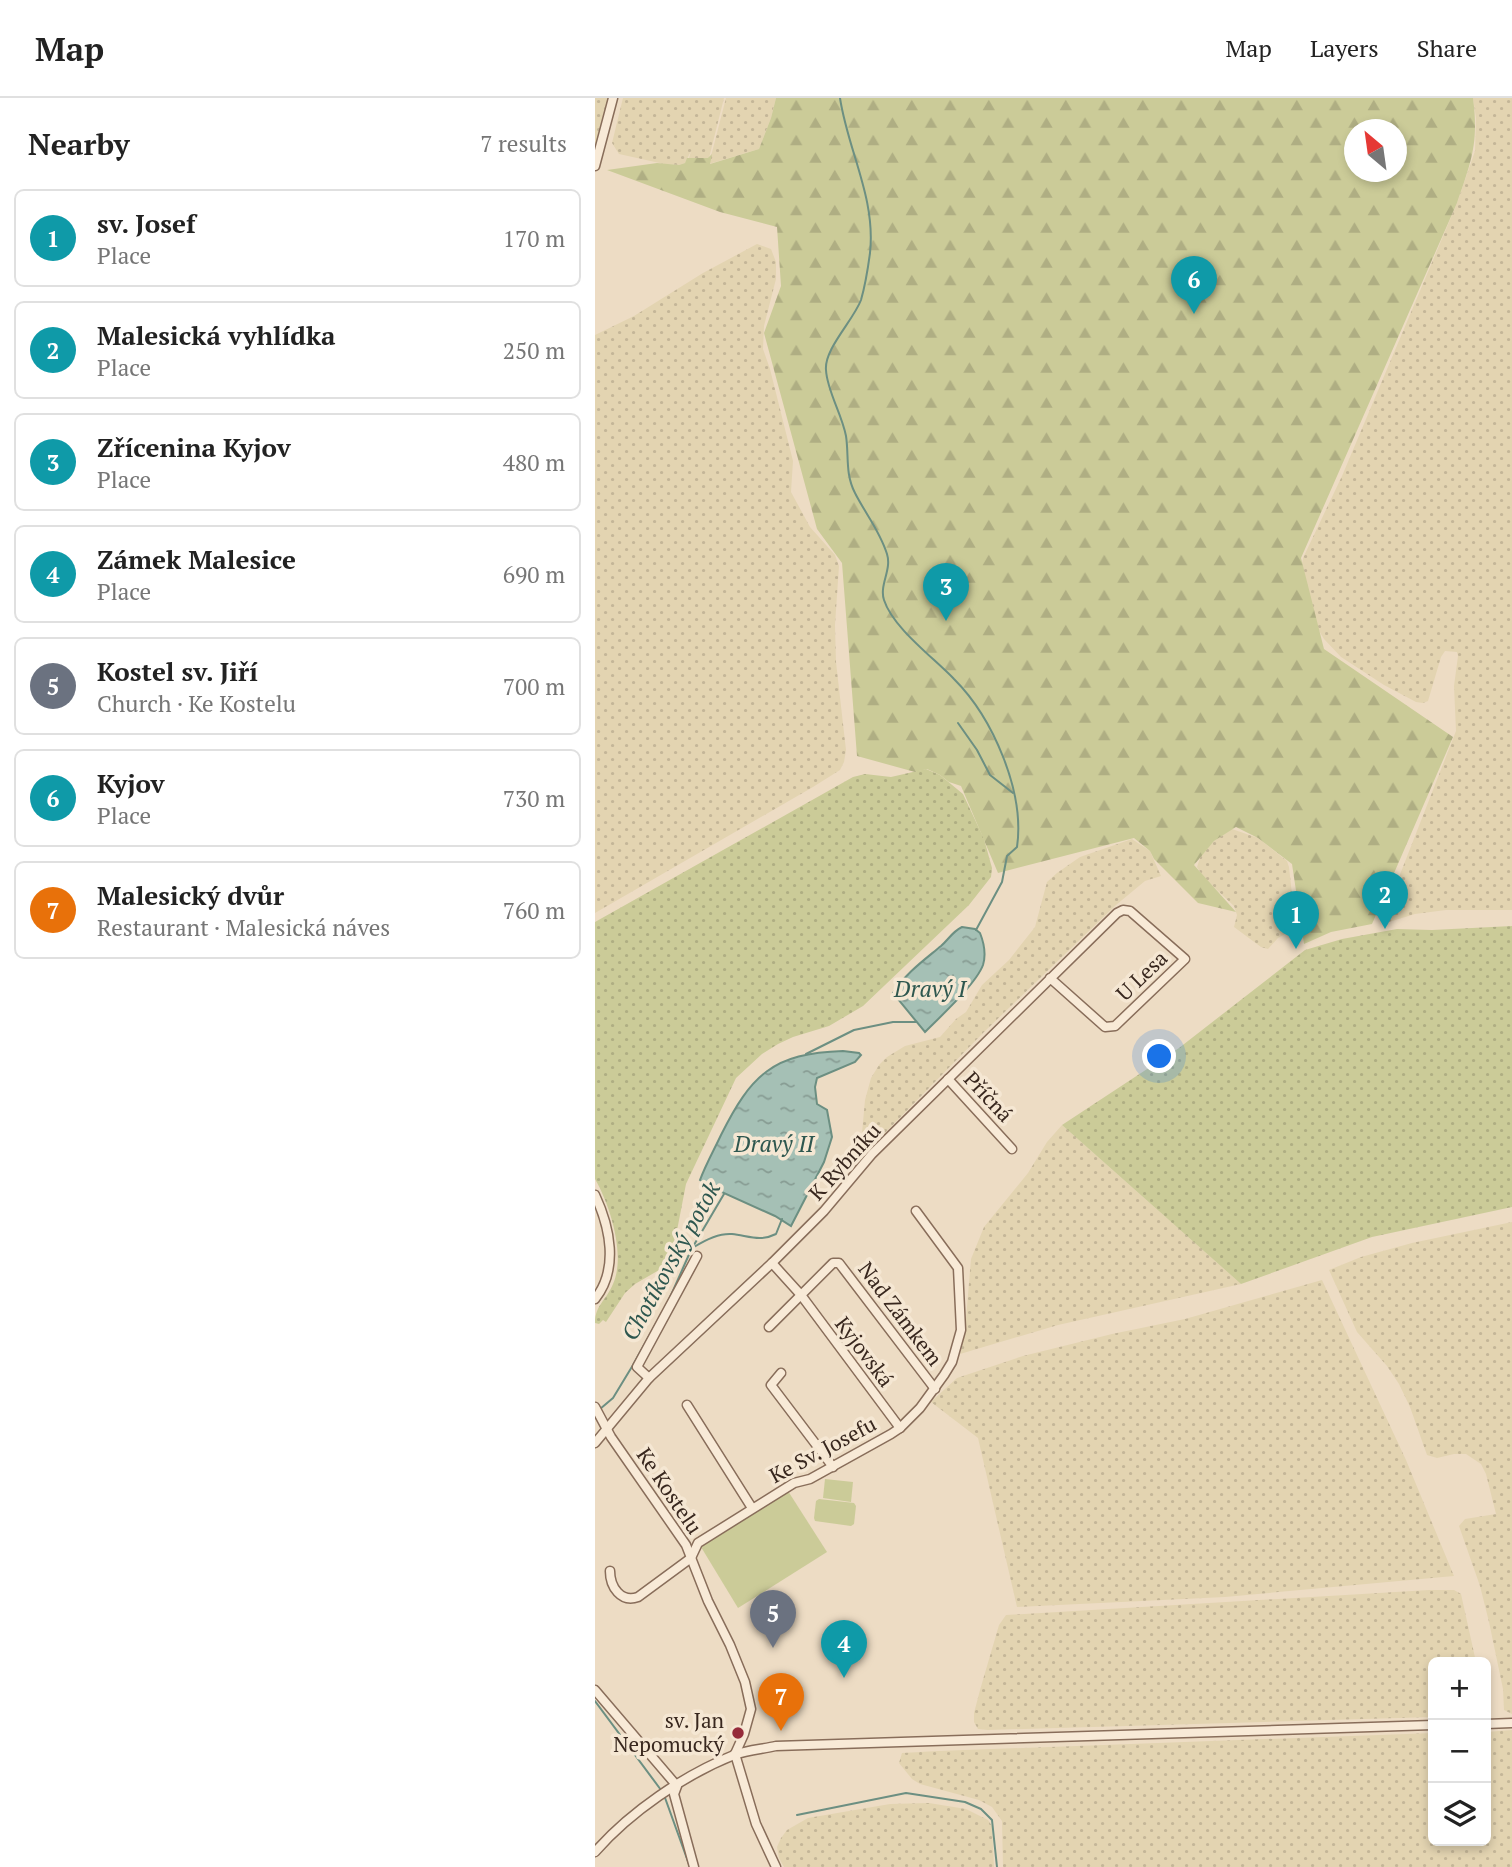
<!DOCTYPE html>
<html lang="en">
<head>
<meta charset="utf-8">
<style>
	:root { --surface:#fff; --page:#f6f6f6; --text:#222; --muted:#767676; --line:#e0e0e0; --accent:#111827 }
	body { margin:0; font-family:"PT Serif",serif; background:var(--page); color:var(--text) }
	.controls { position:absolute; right:21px; bottom:21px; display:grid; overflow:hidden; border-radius:10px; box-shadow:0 4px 10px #0003 }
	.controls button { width:63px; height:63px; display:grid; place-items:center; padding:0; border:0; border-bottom:2px solid var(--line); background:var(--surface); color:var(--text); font:35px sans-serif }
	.compass { position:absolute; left:749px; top:21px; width:63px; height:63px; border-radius:50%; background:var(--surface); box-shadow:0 4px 10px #0003; rotate:331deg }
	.you { position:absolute; left:565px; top:959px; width:24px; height:24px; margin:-18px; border:5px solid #fff; border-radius:50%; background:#1a73e8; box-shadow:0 0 0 10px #1a73e833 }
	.badge { display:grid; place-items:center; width:46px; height:46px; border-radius:50%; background:var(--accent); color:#fff; font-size:23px; font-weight:700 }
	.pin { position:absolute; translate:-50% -58px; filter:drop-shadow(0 2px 4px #0008) }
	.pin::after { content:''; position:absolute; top:37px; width:24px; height:21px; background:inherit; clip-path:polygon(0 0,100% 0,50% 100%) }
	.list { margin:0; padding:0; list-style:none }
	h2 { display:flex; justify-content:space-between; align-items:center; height:91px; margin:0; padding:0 28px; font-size:30px }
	h2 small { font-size:23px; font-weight:400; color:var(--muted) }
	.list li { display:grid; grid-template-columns:46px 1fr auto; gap:21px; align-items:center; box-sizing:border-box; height:98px; margin:0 14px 14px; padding:0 14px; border:2px solid var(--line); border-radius:10px }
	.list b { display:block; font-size:26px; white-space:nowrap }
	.list p { margin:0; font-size:23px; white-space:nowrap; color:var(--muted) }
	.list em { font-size:23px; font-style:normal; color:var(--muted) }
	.icon { flex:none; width:38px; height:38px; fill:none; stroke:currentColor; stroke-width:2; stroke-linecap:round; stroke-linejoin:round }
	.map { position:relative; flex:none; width:917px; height:1769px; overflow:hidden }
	header { display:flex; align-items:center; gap:42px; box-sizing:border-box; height:98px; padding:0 35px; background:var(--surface); border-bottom:2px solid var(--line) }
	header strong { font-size:33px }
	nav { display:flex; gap:38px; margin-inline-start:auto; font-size:24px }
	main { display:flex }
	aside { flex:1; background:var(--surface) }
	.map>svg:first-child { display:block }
	.farmland { fill:url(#farmland-dots) }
	.green { fill:url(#green-dots) }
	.forest { fill:url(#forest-firs); fill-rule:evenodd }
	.pitch { fill:#cbcb98 }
	.water { fill:url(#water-ripples); stroke:#6c8f82; stroke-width:2 }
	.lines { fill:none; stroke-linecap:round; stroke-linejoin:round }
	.stream { stroke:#6c8f82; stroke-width:2 }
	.minor-casing { stroke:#886d5a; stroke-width:11 }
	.minor { stroke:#f8ead7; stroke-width:8 }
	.poi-dot { fill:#962b3a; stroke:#f5e7d3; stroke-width:2.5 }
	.labels { text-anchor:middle; stroke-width:7; stroke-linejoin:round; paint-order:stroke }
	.street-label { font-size:21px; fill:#38271e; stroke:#f5e7d3 }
	.poi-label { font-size:21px; fill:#38271e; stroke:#f5e7d3; text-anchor:end }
	.water-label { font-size:23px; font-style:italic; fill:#2e574f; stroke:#f5e7d3 }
</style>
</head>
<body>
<header>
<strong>Map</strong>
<nav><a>Map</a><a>Layers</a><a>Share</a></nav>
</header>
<main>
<aside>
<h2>Nearby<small>7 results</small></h2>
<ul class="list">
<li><span class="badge" style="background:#0f9aa8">1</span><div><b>sv. Josef</b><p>Place</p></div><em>170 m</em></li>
<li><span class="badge" style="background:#0f9aa8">2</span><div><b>Malesická vyhlídka</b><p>Place</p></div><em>250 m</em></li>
<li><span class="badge" style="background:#0f9aa8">3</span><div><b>Zřícenina Kyjov</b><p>Place</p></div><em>480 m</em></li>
<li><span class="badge" style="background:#0f9aa8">4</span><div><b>Zámek Malesice</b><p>Place</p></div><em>690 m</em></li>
<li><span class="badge" style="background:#6b7280">5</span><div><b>Kostel sv. Jiří</b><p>Church · Ke Kostelu</p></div><em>700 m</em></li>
<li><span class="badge" style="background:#0f9aa8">6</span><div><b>Kyjov</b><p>Place</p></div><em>730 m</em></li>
<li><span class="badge" style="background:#e8710a">7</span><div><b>Malesický dvůr</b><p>Restaurant · Malesická náves</p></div><em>760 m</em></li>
</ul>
</aside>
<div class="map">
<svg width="917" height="1769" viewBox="0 0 917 1769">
	<defs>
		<pattern id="farmland-dots" width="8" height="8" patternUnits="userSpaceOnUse" patternTransform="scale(1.75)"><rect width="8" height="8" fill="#e3d4b1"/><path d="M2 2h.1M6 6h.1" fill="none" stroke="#c4b698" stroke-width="1.8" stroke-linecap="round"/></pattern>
		<pattern id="green-dots" width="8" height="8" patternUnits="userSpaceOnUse" patternTransform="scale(1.75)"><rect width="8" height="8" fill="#cbcb98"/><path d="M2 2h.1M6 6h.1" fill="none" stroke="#afae83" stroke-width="1.8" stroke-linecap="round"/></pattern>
		<pattern id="forest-firs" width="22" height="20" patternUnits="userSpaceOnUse" patternTransform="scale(1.75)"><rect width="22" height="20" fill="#cbcb98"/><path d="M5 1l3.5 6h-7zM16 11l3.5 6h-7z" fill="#afae83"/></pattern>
		<pattern id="water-ripples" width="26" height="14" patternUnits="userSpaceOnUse" patternTransform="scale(1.75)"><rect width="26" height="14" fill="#a5c0b5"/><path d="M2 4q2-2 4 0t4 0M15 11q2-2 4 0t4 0" fill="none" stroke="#879c93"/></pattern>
	</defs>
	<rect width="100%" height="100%" fill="#eddcc4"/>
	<g class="farmland">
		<path d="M 0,0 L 15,0 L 5,40 L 0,48 Z"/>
		<path d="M 28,0 L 129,0 L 114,60 L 94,60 L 96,53 L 90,65 L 84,67 L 69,66 L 24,56 L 17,45 Z"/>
		<path d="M 131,0 L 181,0 L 176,20 L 164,51 L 114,66 Z"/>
		<path d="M 878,0 L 917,0 L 917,812 L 851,812 L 820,816 L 794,824 L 788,820 L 861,633 L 859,588 L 863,558 L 862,554 L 850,553 L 846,559 L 833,603 L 828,605 L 821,604 L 789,587 L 746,559 L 729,541 L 721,528 L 706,471 L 708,460 L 747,378 L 862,105 L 880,53 L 881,20 Z"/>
		<path d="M 162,146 L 176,151 L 181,164 L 181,181 L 169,228 L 168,251 L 175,271 L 198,363 L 196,394 L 215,429 L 240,457 L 244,468 L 240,527 L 241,564 L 251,652 L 249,664 L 245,672 L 218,689 L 0,815 L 0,237 L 39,218 L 108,175 Z"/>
		<path d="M 637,731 L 663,740 L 692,763 L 694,769 L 700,823 L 694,834 L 683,840 L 673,851 L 666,849 L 639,829 L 642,817 L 639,808 L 608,779 L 602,769 L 606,757 L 619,743 Z"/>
		<path d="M 537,741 L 555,753 L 566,778 L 550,783 L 521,807 L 389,934 L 278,1047 L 271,1047 L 267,1035 L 270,1002 L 276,980 L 284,967 L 292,959 L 310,948 L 345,939 L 361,921 L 371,914 L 387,887 L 414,862 L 440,829 L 452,784 L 462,775 L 485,759 Z"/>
		<path d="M 467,1027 L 646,1186 L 463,1227 L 365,1256 L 370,1233 L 376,1161 L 389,1129 L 433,1075 L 452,1044 Z"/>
		<path d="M 917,1124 L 917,1616 L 909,1612 L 908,1591 L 894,1524 L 885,1488 L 864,1428 L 870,1421 L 901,1416 L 891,1376 L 886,1366 L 871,1356 L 859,1356 L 842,1360 L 832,1357 L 815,1309 L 804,1286 L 792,1268 L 762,1234 L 734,1172 L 766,1159 L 817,1145 Z"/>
		<path d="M 727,1182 L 811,1362 L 859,1478 L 630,1499 L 422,1509 L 383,1340 L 336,1304 L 339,1301 L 362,1280 L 428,1258 L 517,1236 L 590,1221 Z"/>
		<path d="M 834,1492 L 859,1492 L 866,1496 L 881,1564 L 838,1564 L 838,1619 L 393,1632 L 383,1631 L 379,1624 L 379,1615 L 385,1592 L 404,1527 L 411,1517 Z"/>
		<path d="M 917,1632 L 917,1769 L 408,1769 L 407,1723 L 397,1709 L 384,1702 L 325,1686 L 317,1681 L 304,1665 L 307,1655 L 343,1653 L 838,1635 L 838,1743 L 891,1743 L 891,1634 Z"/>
		<path d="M 334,1705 L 371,1711 L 393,1722 L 397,1728 L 399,1769 L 189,1769 L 184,1760 L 182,1749 L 186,1740 L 192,1732 L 213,1720 L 295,1706 Z"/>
	</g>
	<g class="green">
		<path d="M 331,671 L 345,677 L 368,696 L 389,741 L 397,770 L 396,779 L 374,807 L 268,908 L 234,928 L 198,939 L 183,946 L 167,956 L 141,980 L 91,1086 L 79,1148 L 71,1168 L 40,1186 L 30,1195 L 11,1224 L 8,1222 L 4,1226 L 0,1225 C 0,1207 11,1203 18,1186 C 31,1157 15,1107 0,1081 L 0,824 L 258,679 L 270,676 L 296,679 Z"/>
		<path d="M 917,828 L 917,1109 L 777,1139 L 646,1186 L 467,1027 L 584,950 L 710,852 L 747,841 L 802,831 L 837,832 Z"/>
	</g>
	<path class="forest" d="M 181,0 L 878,0 C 884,45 876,64 862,105 L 706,460 L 729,551 L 858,639 L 777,826 L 736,834 L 709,846 L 697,766 L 663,740 L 641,729 L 619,743 L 599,767 L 641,814 L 603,805 L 559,761 L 555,753 L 539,740 L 403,775 L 366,688 L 354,684 L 345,677 L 332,671 L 320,674 L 262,658 L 247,465 L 222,431 L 169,235 L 186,188 L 182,129 L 125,114 L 12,72 L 62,65 L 84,67 L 90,65 L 92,60 L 113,60 L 117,56 L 115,66 L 164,51 L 176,20 ZM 760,32 L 802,32 L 802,74 L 760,74 Z"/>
	<g class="pitch">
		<path d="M 230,1381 L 258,1384 L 256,1404 L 228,1400 Z"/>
		<path d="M 193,1393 L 232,1454 L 143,1510 L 106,1449 Z"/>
		<path d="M 224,1401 L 259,1405 L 261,1408 L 259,1426 L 256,1428 L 220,1423 L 219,1420 L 221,1403 Z"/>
	</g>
	<g class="water">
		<path d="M 367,829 L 380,831 L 385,835 C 389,845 391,857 388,867 C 381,886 345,919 330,934 L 298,895 C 311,875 328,863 346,848 C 354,841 357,834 367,829 Z"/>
		<path d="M 248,953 L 264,955 L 266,957 L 260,964 L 222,980 L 220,989 L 222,1006 L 232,1012 L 237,1039 L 229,1064 L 196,1128 L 180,1118 L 111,1087 L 105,1082 C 111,1066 119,1052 126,1037 C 156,977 178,955 248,953 Z"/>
	</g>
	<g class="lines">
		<g class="stream">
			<path d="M 245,0 C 253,53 281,100 275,155 C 273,170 270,188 266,202 C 258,223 229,251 231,272 C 232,293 247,316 251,338 C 254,357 250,376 260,395 C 270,415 285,433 292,456 C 297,472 284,487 289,502 C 298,530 339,560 359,581 C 398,620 430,694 422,749 L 412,758 L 407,784 L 381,832"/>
			<path d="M 363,625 L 382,652 L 395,677 L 418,695"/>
			<path d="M 211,956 L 259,932 L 298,924 L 321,924"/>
			<path d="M 99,1149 C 110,1142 124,1135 137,1136 C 154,1138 165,1144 181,1136 L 187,1121"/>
			<path d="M 5,1311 L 18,1300 L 38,1267 L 73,1204 L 96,1152 L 129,1096"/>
			<path d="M 0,1603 L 66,1692"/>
			<path d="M 69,1697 L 95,1769"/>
			<path d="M 202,1717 L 311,1695 L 370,1704 L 386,1711 L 397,1722 L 402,1769"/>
		</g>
		<defs>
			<g id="minor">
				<path d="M 0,68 L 18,0"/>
				<path d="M 353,981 L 417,1051"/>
				<path d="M 0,1097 C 15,1129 24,1171 0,1201"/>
				<path d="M 177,1165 L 206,1197 L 305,1330"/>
				<path d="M 174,1229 L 238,1165 L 244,1165 L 340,1291"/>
				<path d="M 186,1275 L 176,1287 L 238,1369"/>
				<path d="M 54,1280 L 42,1269 L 102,1158"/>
				<path d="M 92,1307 L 157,1410"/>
				<path d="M 0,1309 L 16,1339 L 91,1447 L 113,1503 L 135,1547 L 150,1584 L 156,1611 L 149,1636 L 140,1656"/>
				<path d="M 0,1345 L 54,1280 L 177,1165 L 229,1113 L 277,1056 L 522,815 L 528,812 L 535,813 L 590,861 L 520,928 L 510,929 L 455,880"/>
				<path d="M 15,1473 C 15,1489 26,1505 43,1499 L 96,1460 L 103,1445 L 199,1385 L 215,1381 L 296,1336 L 305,1330 L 325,1310 L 349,1277 L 357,1264 L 366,1232 L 363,1170 L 321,1113"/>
				<path d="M 0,1592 L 82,1688 L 79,1696 L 99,1769"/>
				<path d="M 891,1626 L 917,1625"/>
				<path d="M 140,1656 L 161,1726 L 181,1769"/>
				<path d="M 0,1754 C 35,1714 89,1677 139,1657 C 152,1652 168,1651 181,1648 L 838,1627"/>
			</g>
		</defs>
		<use href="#minor" class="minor-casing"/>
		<use href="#minor" class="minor"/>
	</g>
	<circle class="poi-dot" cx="143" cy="1635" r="7"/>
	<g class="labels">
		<g class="street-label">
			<text transform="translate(547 878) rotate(-44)" y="7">U Lesa</text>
			<text transform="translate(393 999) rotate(47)" y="7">Příčná</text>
			<text transform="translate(250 1064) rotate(-48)" y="7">K Rybníku</text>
			<text transform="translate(305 1216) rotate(53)" y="7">Nad Zámkem</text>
			<text transform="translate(269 1254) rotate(53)" y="7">Kyjovská</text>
			<text transform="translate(228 1352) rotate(-28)" y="7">Ke Sv. Josefu</text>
			<text transform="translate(74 1393) rotate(56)" y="7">Ke Kostelu</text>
		</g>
		<g class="poi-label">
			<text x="129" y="1630">sv. Jan<tspan x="129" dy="24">Nepomucký</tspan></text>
		</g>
		<g class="water-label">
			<text x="335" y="899">Dravý I</text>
			<text x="179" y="1054">Dravý II</text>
			<text transform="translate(76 1163) rotate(-61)" y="8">Chotíkovský potok</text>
		</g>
	</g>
</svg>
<div class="controls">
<button>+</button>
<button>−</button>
<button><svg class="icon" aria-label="layers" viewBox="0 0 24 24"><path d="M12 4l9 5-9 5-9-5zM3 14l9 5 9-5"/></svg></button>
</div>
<svg class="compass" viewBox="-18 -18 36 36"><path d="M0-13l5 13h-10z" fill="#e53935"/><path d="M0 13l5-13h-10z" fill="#767676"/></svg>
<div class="you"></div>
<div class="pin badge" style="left:701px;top:851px;background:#0f9aa8">1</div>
<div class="pin badge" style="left:790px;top:831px;background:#0f9aa8">2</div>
<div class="pin badge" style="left:351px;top:523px;background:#0f9aa8">3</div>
<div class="pin badge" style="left:249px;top:1580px;background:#0f9aa8">4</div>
<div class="pin badge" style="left:178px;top:1550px;background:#6b7280">5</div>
<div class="pin badge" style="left:599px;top:216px;background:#0f9aa8">6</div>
<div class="pin badge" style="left:186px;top:1633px;background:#e8710a">7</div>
</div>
</main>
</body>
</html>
